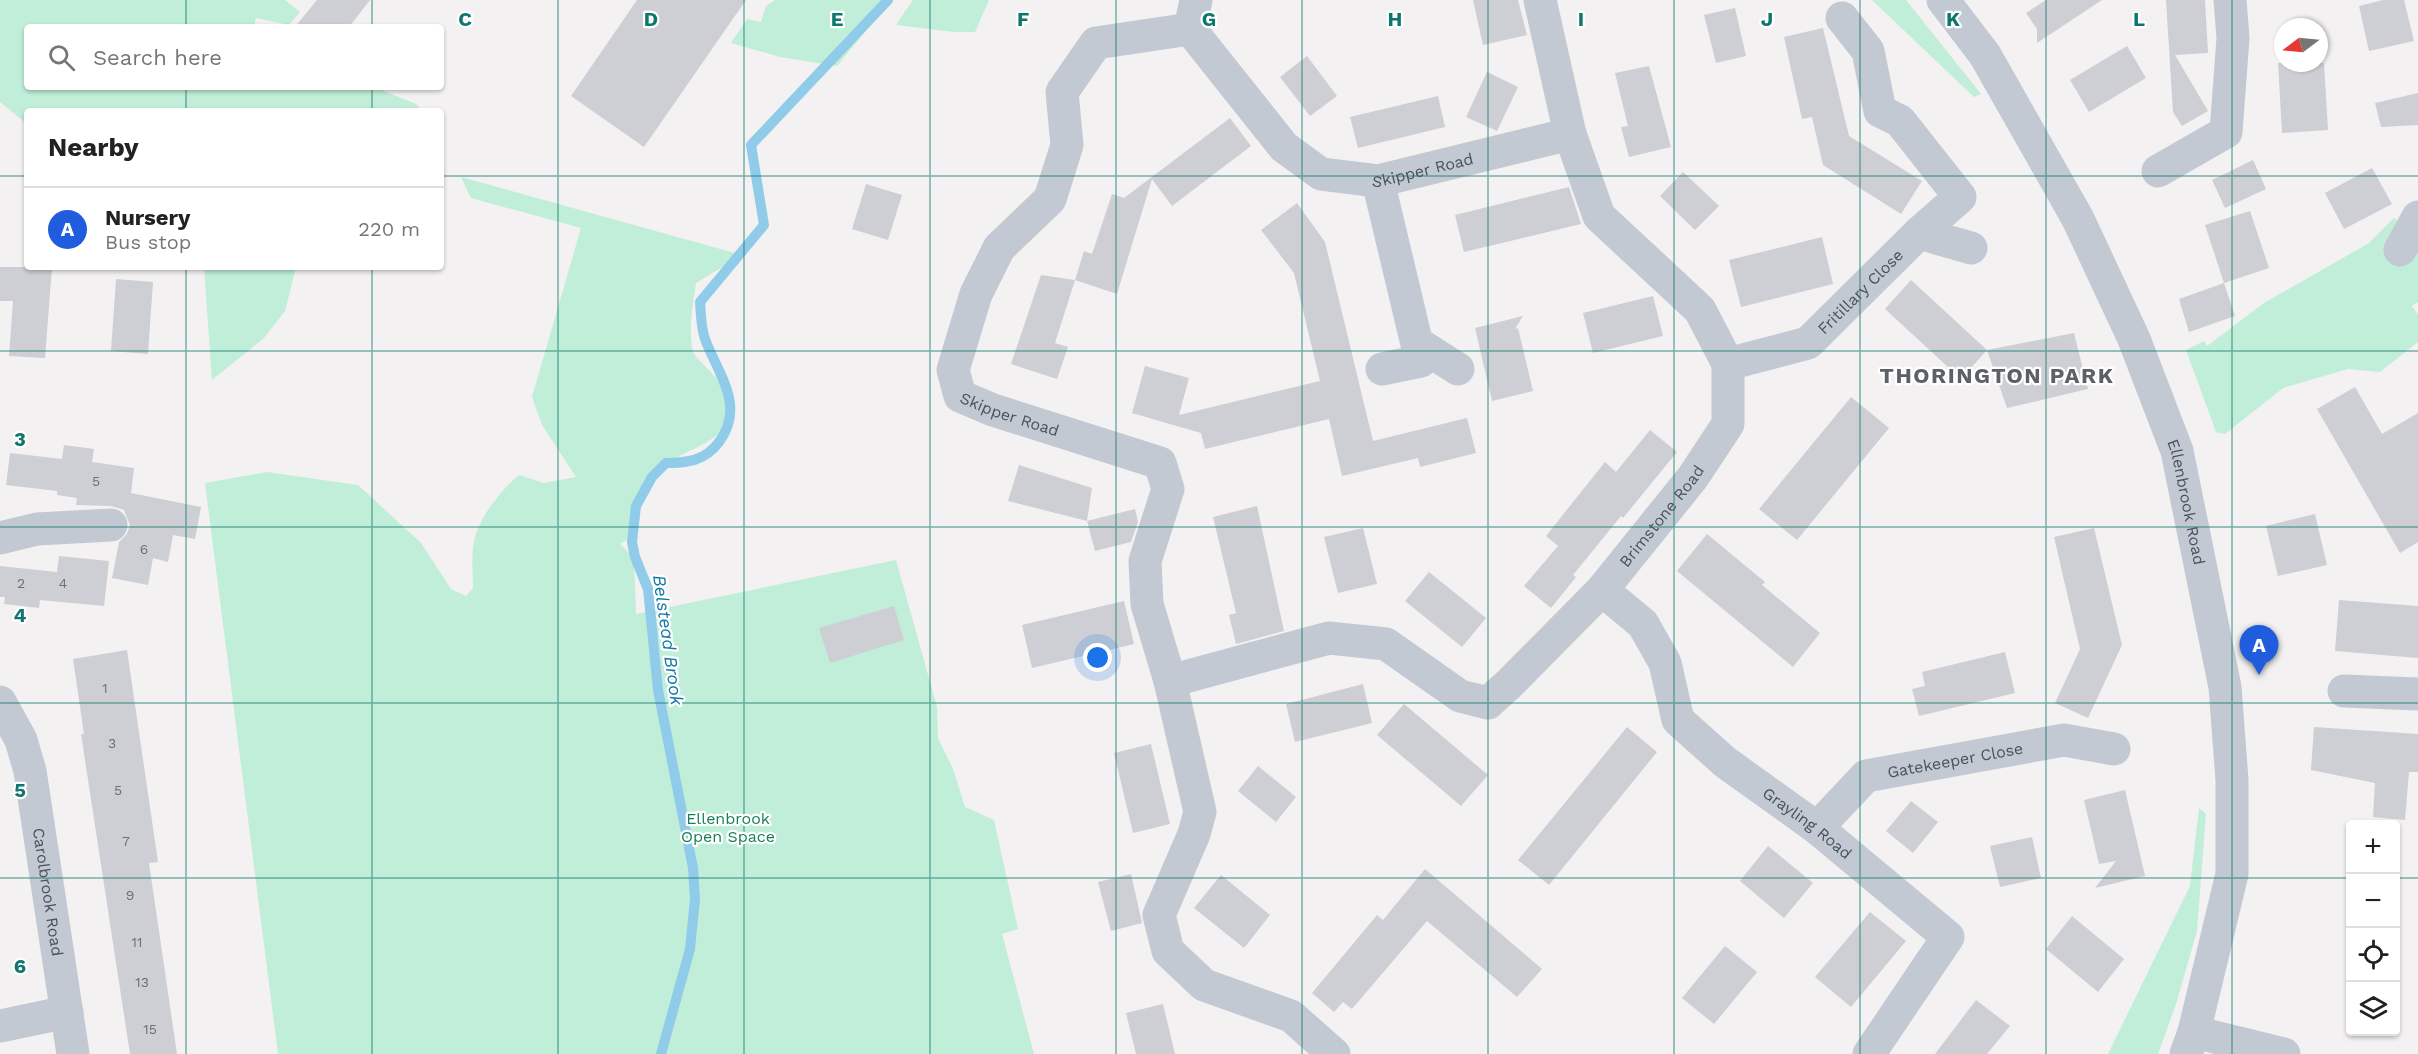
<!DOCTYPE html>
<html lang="en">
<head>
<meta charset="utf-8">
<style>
	:root { --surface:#fff; --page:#f2f2f2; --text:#222; --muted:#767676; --line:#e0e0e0; --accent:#1f5cde }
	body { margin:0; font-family:"Work Sans",sans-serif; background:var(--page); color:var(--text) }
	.controls { position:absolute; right:18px; bottom:18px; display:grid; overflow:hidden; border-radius:6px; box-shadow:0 2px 4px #0004 }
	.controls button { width:54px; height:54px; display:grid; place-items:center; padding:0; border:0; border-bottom:2px solid var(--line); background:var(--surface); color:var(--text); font:30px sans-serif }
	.compass { position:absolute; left:2274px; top:18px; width:54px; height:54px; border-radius:50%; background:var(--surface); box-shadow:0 2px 4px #0004; rotate:254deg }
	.you { position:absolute; left:1098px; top:658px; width:21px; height:21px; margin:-15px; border:4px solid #fff; border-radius:50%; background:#1a73e8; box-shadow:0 0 0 9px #1a73e833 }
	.badge { display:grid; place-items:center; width:39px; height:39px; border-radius:50%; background:var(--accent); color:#fff; font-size:20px; font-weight:700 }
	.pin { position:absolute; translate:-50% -50px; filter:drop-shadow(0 2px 3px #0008) }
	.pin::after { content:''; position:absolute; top:32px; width:21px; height:18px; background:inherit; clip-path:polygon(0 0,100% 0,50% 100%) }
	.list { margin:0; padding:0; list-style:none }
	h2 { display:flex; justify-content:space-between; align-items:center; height:78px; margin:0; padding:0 24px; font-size:26px }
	h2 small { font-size:20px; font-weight:400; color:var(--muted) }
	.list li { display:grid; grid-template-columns:39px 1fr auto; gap:18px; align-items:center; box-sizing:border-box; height:84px; padding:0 24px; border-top:2px solid var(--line) }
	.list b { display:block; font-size:22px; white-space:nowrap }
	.list p { margin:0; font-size:20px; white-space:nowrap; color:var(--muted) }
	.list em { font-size:20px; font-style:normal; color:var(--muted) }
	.icon { flex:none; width:33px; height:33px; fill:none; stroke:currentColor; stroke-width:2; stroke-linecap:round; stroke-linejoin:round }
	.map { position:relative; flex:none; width:2418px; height:1054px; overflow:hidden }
	.search { position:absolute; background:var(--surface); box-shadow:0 2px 4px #0004; left:24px; top:24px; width:420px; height:66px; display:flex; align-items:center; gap:15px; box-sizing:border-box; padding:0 21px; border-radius:6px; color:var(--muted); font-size:22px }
	.panel { position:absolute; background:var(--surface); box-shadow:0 2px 4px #0004; left:24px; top:108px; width:420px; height:162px; border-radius:6px }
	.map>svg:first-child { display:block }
	.green { fill:#c1eed8 }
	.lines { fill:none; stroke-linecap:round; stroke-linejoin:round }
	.stream { stroke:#90ccea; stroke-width:10 }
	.building { fill:#cecfd5 }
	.minor { stroke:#c2c9d2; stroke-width:33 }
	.tertiary { stroke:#c2c9d2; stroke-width:33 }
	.grid { fill:none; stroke:#0f766e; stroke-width:1.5; stroke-opacity:0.55 }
	.labels { text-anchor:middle; stroke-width:4.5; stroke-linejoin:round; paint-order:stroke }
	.number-label { font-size:14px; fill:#6a707c }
	.street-label { font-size:16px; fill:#49515e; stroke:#fff }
	.park-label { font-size:16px; fill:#1a7e58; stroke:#fff }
	.water-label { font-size:18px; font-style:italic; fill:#1177a8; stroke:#fff }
	.district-label { font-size:22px; font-weight:bold; letter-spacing:1.5px; fill:#5d6065; stroke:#fff }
	.grid-label { font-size:20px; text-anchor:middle; font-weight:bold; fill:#0f766e; stroke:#fff; stroke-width:4.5; stroke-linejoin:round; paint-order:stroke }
</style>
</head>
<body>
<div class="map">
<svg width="2418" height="1054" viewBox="0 0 2418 1054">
	<rect width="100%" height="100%" fill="#f3f1f1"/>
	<g class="green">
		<path d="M 0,0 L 285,0 L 300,12 L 289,25 L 256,18 L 254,27 L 27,27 L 27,87 L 374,87 L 416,104 L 422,111 L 27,111 L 27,124 L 0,102 Z"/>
		<path d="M 775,0 L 891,0 L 837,66 L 780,57 L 731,43 L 747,19 L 761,22 L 766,6 Z"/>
		<path d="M 913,0 L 989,0 L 975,32 L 954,32 L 896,25 Z"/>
		<path d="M 1872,0 L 1906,0 L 1981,94 L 1974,97 Z"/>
		<path d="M 461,177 L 742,255 L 696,283 C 693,304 688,330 693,351 C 694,355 698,359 701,362 C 719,381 739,395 726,424 C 716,445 677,452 659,470 C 642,487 638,513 632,536 L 620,544 L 634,557 L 636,614 L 896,560 L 937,707 L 938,738 L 953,769 L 965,807 L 994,820 L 1018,929 L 1002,934 L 1034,1054 L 278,1054 L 205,483 L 267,472 L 358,485 L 421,543 L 451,589 L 466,596 L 473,588 C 473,570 470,549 477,531 C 484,512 503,488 519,475 L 544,483 L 576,477 L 542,425 L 532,397 L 581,228 L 471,198 Z"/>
		<path d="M 2394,218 L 2418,235 L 2418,302 L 2412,306 L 2418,315 L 2418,342 L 2380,372 L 2348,369 L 2283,388 L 2225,434 L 2216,432 L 2186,350 L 2204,341 L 2207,346 L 2264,303 L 2369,243 Z"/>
		<path d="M 204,267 L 296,267 L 285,311 L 264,338 L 212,380 Z"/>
		<path d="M 2199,808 L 2206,814 L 2197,931 L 2176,1004 L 2158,1054 L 2108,1054 L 2190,886 Z"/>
	</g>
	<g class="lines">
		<path class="stream" d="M 661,1054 L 690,949 L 695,899 L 693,868 L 658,690 L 648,589 L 635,557 L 632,542 L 636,506 L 652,477 L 666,463 C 687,463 705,461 719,442 C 746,406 718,374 705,339 C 701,328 701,314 700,302 L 764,225 L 751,145 L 888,0"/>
	</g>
	<g class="building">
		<path d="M 317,0 L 370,0 L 349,27 L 295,27 Z"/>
		<path d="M 637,0 L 746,0 L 644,147 L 571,96 Z"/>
		<path d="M 1473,0 L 1518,0 L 1527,35 L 1483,45 Z"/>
		<path d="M 2046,0 L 2102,0 L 2037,43 L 2037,29 L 2026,13 Z"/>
		<path d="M 2166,0 L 2205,0 L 2208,53 L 2175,55 L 2208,111 L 2182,126 L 2173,112 Z"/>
		<path d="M 2383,0 L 2404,0 L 2414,41 L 2369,51 L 2359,6 Z"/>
		<path d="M 1735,8 L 1746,56 L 1716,63 L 1704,15 Z"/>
		<path d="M 1823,28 L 1849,136 L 1922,181 L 1901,214 L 1823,165 L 1812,117 L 1802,119 L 1784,37 Z"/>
		<path d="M 2127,46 L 2146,78 L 2089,112 L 2070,80 Z"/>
		<path d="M 1307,56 L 1337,96 L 1310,116 L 1280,77 Z"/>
		<path d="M 2278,63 L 2324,63 L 2328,130 L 2282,133 Z"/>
		<path d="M 1649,66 L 1671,147 L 1629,157 L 1621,127 L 1628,126 L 1615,73 Z"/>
		<path d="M 1487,72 L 1518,87 L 1497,131 L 1466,117 Z"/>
		<path d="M 2418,93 L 2418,125 L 2381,127 L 2375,103 Z"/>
		<path d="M 1438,96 L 1445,127 L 1358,148 L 1350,117 Z"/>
		<path d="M 1230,118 L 1251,146 L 1172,206 L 1152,179 L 1117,294 L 1075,280 L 1084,251 L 1092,254 L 1112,194 L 1124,198 Z"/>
		<path d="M 2253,160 L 2266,189 L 2225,208 L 2212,180 Z"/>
		<path d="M 2372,168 L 2392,204 L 2344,229 L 2325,193 Z"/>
		<path d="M 1683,172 L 1719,206 L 1695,230 L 1660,196 Z"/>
		<path d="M 866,184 L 902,195 L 888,240 L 852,229 Z"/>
		<path d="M 1569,187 L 1581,224 L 1464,252 L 1455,215 Z"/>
		<path d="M 1297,203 L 1325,242 L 1373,441 L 1467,418 L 1476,453 L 1420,467 L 1418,458 L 1342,476 L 1329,419 L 1205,449 L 1201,433 L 1132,413 L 1145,366 L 1189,378 L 1179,415 L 1320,381 L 1294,273 L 1261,230 Z"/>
		<path d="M 2250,211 L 2269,268 L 2224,283 L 2205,225 Z"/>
		<path d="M 1822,237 L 1833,284 L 1741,307 L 1729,260 Z"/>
		<path d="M 0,267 L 52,267 L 45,358 L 9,356 L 13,301 L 0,301 Z"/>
		<path d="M 1041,275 L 1075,280 L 1055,343 L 1068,347 L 1057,379 L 1011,364 Z"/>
		<path d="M 116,279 L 153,282 L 148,354 L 111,351 Z"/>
		<path d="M 1911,280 L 1987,350 L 1961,379 L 1885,309 Z"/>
		<path d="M 2224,283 L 2235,316 L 2189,332 L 2179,299 Z"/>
		<path d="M 1653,296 L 1663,336 L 1593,353 L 1583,313 Z"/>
		<path d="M 1523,316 L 1515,329 L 1518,328 L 1533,391 L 1492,401 L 1475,328 Z"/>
		<path d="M 2074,333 L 2088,389 L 2007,408 L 1987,350 Z"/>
		<path d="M 2355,387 L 2382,434 L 2418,413 L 2418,542 L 2400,553 L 2317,409 Z"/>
		<path d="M 1851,397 L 1889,428 L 1797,540 L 1759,509 Z"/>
		<path d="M 1650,430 L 1677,452 L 1623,518 L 1621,516 L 1573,575 L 1576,577 L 1551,608 L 1524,586 L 1558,546 L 1546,536 L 1605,462 L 1616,472 Z"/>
		<path d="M 64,445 L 94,449 L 92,462 L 134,468 L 131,493 L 201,507 L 195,539 L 173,535 L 168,562 L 153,558 L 148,585 L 112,578 L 119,542 L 127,534 L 130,525 L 124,510 L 111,506 L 76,505 L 77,498 L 57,495 L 57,491 L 6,485 L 10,453 L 62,459 Z"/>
		<path d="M 1019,465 L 1092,488 L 1087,521 L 1008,501 Z"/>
		<path d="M 1257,506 L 1284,631 L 1236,644 L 1229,615 L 1236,613 L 1213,517 Z"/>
		<path d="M 1135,509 L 1138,522 L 1131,542 L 1095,551 L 1087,521 Z"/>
		<path d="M 2315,514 L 2327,565 L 2278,576 L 2266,526 Z"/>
		<path d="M 1363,528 L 1377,584 L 1338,593 L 1324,537 Z"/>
		<path d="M 2094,528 L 2122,645 L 2088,718 L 2055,703 L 2080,649 L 2054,537 Z"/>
		<path d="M 1707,534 L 1765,582 L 1762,585 L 1820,633 L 1793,667 L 1677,571 Z"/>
		<path d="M 59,556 L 109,561 L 104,606 L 40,600 L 39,608 L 4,604 L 5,597 L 0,597 L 0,566 L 57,572 Z"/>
		<path d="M 1429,572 L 1486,618 L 1462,647 L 1405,601 Z"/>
		<path d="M 2339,600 L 2418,606 L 2418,658 L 2335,651 Z"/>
		<path d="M 1124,601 L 1134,644 L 1032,668 L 1022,625 Z"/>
		<path d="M 894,606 L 904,640 L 830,663 L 819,628 Z"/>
		<path d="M 127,650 L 158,862 L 149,863 L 177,1054 L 130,1054 L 81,734 L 84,734 L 73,659 Z"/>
		<path d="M 2005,652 L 2015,693 L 1919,716 L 1912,689 L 1925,686 L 1922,672 Z"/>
		<path d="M 1363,684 L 1372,723 L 1295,742 L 1286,704 Z"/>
		<path d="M 1404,704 L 1488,775 L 1461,806 L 1377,735 Z"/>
		<path d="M 1627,727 L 1657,752 L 1549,885 L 1518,860 Z"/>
		<path d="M 2314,727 L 2418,734 L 2418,772 L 2409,772 L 2405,820 L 2373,817 L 2375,783 L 2311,770 Z"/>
		<path d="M 1151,744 L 1170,824 L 1133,833 L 1114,753 Z"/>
		<path d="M 1258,766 L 1296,797 L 1276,822 L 1238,791 Z"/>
		<path d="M 2125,790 L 2145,876 L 2095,888 L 2116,861 L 2099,864 L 2084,800 Z"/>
		<path d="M 1911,801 L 1938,822 L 1913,853 L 1886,831 Z"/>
		<path d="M 2032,837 L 2041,878 L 2000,887 L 1990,846 Z"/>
		<path d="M 1768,846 L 1813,883 L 1784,918 L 1740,881 Z"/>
		<path d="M 1425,869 L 1542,969 L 1517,997 L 1427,921 L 1352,1009 L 1343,1002 L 1334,1012 L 1312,993 L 1377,915 L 1383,920 Z"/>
		<path d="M 1131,874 L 1142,923 L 1111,931 L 1098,882 Z"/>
		<path d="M 1221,875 L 1270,915 L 1244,948 L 1194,908 Z"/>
		<path d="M 1870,912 L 1906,941 L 1851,1007 L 1815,977 Z"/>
		<path d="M 2072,916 L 2124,959 L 2098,992 L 2046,949 Z"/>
		<path d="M 1725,946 L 1757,972 L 1714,1024 L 1682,998 Z"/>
		<path d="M 1976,1000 L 2010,1026 L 1987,1054 L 1935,1054 Z"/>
		<path d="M 1163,1004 L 1175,1054 L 1136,1054 L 1126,1013 Z"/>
	</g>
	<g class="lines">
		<g class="minor">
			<path d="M 1842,18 L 1868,51 L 1880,111 L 1900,121 L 1960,197 L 1919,233"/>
			<path id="s1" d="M 1190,29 L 1096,43 L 1062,92 L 1067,145 L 1050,199 L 999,248 L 976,294 L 953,370 L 960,396 L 993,410 L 1160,463 L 1168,489 L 1145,561 L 1147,604 L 1170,681 L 1200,812 L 1194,834 L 1159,915 L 1168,951 L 1204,985 L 1291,1016 L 1334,1054"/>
			<path id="s2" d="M 1190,29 L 1284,147 L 1321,174 L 1378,181 L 1570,134"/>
			<path d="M 1190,29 L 1196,0"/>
			<path d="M 2158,171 L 2226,132 L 2233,38 L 2230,0"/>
			<path d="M 1378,181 L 1421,361 L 1382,369"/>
			<path d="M 2400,250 L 2418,217"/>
			<path d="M 1417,343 L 1458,369"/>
			<path id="s3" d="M 1728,364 L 1808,343 L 1919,233 L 1971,248"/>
			<path d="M 0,538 L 37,529 L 111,525"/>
			<path id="s4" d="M 1602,590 L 1643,624 L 1665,663 L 1678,720 L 1725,762 L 1817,828 L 1948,937 L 1869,1054"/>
			<path id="s5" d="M 1170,681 L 1329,638 L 1386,644 L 1460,696 L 1488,703 L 1509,684 L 1602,590 L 1693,477 L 1728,424 L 1728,364 L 1700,310 L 1599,216 L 1570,134 L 1540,0"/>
			<path d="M 2344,691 L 2418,694"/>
			<path id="s6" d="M 0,702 L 21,740 L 30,771 L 73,1054"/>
			<path id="s7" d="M 1817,828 L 1866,776 L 2064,740 L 2114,749"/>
			<path d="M 0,1026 L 67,1012"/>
			<path d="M 2194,1032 L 2284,1054"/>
		</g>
		<path class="tertiary" id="s8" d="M 1943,0 L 1985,55 L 2078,219 L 2134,339 L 2177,451 L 2225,687 L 2232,780 L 2232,874 L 2194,1032 L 2186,1054"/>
	</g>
	<path class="grid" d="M 186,0 L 186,27M 372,0 L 372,27M 558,0 L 558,1054M 744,0 L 744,1054M 930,0 L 930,1054M 1116,0 L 1116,1054M 1302,0 L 1302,1054M 1488,0 L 1488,1054M 1674,0 L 1674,1054M 1860,0 L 1860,1054M 2046,0 L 2046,1054M 2232,0 L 2232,1054M 186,87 L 186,111M 372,87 L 372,111M 0,176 L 27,176M 441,176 L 2418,176M 186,267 L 186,1054M 372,267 L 372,1054M 0,351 L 2418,351M 0,527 L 2418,527M 0,703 L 2418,703M 0,878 L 2350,878M 2396,878 L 2418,878"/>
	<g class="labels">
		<g class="number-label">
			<text x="96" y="486">5</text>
			<text x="144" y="554">6</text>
			<text x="21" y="588">2</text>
			<text x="63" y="588">4</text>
			<text x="105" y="693">1</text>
			<text x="112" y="748">3</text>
			<text x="118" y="795">5</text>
			<text x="126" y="846">7</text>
			<text x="130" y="900">9</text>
			<text x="137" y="947">11</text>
			<text x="142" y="987">13</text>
			<text x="150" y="1034">15</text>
		</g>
		<g class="street-label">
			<text dy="6" stroke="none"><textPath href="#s2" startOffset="300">Skipper Road</textPath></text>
			<text dy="6" stroke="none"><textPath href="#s3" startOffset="156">Fritillary Close</textPath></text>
			<text dy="6" stroke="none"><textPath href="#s1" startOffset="546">Skipper Road</textPath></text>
			<text dy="6" stroke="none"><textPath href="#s8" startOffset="562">Ellenbrook Road</textPath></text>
			<text dy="6" stroke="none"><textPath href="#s5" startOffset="597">Brimstone Road</textPath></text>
			<text dy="6" stroke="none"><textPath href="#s7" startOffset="162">Gatekeeper Close</textPath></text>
			<text dy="6" stroke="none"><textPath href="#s4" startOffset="322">Grayling Road</textPath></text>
			<text dy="6" stroke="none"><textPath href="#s6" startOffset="198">Carolbrook Road</textPath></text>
		</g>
		<g class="park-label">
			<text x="728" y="824">Ellenbrook<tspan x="728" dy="18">Open Space</tspan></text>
		</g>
		<g class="water-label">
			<text transform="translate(668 640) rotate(82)" y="6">Belstead Brook</text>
		</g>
		<g class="district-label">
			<text x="1997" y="383">THORINGTON PARK</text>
		</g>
	</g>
	<g class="grid-label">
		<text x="465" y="26">C</text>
		<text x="651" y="26">D</text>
		<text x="837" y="26">E</text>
		<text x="1023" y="26">F</text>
		<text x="1209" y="26">G</text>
		<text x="1395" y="26">H</text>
		<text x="1581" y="26">I</text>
		<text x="1767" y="26">J</text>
		<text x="1953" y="26">K</text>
		<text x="2139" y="26">L</text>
		<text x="20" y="446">3</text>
		<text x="20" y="622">4</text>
		<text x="20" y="797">5</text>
		<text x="20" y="973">6</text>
	</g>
</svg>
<div class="controls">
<button>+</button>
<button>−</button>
<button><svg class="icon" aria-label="locate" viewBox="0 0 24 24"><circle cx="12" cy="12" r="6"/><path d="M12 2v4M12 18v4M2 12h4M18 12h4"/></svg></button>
<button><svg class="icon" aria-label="layers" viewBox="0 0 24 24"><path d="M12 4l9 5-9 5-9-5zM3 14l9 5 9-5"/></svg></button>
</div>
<svg class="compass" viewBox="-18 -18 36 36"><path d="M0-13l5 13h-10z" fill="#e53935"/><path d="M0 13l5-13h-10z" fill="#767676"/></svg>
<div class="you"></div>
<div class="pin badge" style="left:2259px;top:675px">A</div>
<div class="search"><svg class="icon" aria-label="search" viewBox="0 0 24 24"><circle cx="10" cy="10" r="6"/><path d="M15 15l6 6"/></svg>Search here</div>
<section class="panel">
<h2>Nearby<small></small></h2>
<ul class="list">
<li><span class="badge">A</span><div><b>Nursery</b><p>Bus stop</p></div><em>220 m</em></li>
</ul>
</section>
</div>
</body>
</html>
